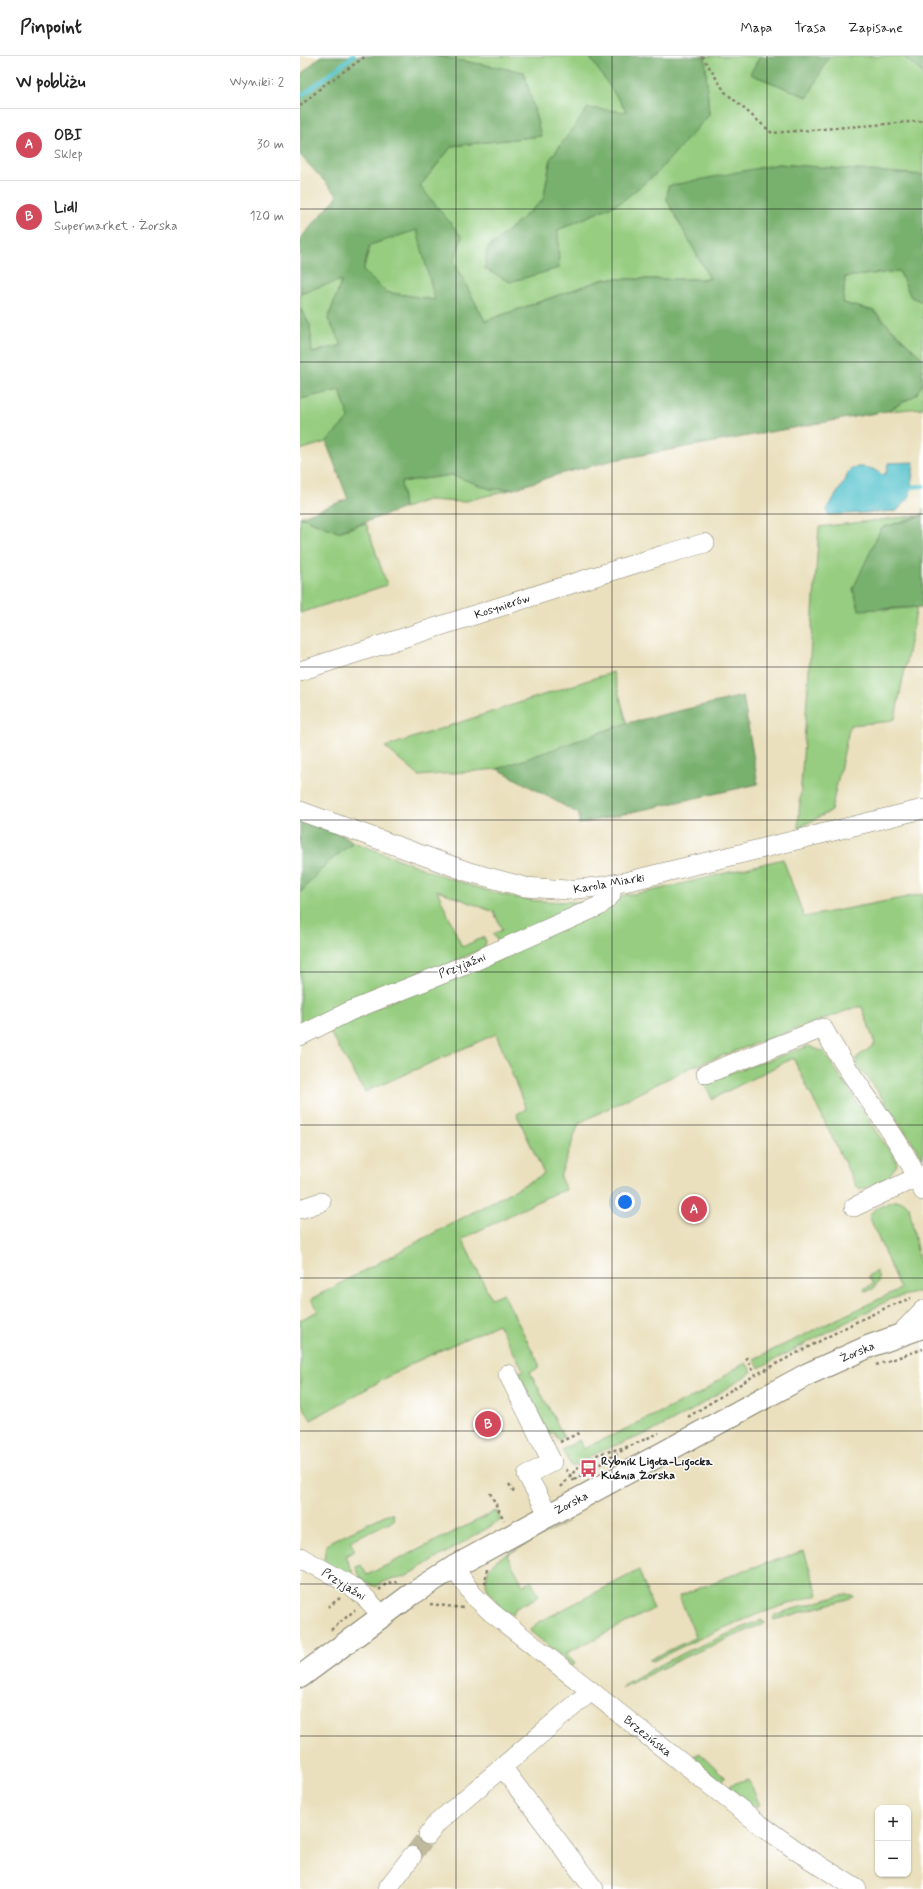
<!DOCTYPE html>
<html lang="pl">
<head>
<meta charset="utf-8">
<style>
	:root { --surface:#fff; --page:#f6f6f6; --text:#222; --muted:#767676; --line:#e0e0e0; --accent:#d1495b }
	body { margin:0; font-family:Mynerve,sans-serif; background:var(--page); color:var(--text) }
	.controls { position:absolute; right:12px; bottom:12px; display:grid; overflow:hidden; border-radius:8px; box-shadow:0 1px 3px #0004 }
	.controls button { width:36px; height:36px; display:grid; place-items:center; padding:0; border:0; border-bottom:1px solid var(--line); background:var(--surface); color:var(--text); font:20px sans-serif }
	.you { position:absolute; left:325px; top:1146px; width:14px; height:14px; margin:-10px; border:3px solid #fff; border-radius:50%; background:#1a73e8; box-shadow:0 0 0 6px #1a73e833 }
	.badge { display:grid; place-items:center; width:26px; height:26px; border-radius:50%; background:var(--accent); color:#fff; font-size:13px; font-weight:700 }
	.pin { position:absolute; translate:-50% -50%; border:2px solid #fff; box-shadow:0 1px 4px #0006 }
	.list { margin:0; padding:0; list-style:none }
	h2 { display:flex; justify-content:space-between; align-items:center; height:52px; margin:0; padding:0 16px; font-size:17px }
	h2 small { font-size:13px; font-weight:400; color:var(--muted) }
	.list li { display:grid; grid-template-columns:26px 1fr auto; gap:12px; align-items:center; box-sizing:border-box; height:72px; padding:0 16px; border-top:1px solid var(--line) }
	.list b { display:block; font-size:15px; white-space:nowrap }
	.list p { margin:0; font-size:13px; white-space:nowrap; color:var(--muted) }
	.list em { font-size:13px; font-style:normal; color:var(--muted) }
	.map { position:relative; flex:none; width:623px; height:1833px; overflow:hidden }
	header { display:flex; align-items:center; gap:24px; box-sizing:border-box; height:56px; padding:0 20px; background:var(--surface); border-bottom:1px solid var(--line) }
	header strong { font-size:19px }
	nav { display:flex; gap:22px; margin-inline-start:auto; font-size:14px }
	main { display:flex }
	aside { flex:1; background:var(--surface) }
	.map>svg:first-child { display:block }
	.green { fill:#96cd80; stroke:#59744e }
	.forest { fill:#78b06e; stroke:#4a6645; fill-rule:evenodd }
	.water { fill:#56c3cd; stroke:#397074 }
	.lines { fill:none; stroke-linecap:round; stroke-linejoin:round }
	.stream { stroke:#56c3cd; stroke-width:4.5 }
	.minor-tunnel { stroke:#c1b99d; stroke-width:19; stroke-dasharray:19 10; stroke-linecap:butt }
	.minor-casing { stroke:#837e6c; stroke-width:20 }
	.major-casing { stroke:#837e6c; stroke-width:24 }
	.path { stroke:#837e6c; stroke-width:2.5; stroke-dasharray:3 3; stroke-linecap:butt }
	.minor { stroke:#fff; stroke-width:19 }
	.major { stroke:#fff; stroke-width:22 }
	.grid { fill:none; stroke:#1c1c1c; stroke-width:1; stroke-opacity:0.55 }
	.labels { text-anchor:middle; stroke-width:3; stroke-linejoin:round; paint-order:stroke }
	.street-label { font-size:12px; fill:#1c1c1c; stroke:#fff }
	.poi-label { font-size:12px; font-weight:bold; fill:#1c1c1c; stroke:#fff; text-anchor:start }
</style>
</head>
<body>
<header>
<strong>Pinpoint</strong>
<nav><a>Mapa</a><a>Trasa</a><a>Zapisane</a></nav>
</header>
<main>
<aside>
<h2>W pobliżu<small>Wyniki: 2</small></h2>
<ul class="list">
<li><span class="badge">A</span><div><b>OBI</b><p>Sklep</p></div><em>30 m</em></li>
<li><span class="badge">B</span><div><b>Lidl</b><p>Supermarket · Żorska</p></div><em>120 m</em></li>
</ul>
</aside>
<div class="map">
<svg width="623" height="1833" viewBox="0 0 623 1833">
	<rect width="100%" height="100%" fill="#fff"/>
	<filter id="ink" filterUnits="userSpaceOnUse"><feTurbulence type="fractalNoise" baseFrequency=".025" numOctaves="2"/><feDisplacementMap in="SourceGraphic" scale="8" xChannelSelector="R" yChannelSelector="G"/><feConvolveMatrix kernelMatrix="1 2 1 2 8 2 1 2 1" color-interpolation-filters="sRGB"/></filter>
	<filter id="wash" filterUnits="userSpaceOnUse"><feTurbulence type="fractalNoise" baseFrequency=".012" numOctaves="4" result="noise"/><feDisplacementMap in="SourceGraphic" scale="16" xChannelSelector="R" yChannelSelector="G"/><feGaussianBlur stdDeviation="0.9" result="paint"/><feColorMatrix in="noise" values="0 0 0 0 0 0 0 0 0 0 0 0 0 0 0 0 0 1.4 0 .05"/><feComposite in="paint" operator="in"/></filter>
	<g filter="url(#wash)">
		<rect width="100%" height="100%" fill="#eae0bd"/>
		<g class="green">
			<path d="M 135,0 L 289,0 L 328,56 L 251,102 L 243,144 L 187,193 L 258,174 L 321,146 L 409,59 L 405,0 L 460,0 L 451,18 L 507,41 L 529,0 L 603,0 L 623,17 L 623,119 L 478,108 L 367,144 L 410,223 L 304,223 L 185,265 L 154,206 L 120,130 L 152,90 L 241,80 L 224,16 Z"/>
			<path d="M 117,173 L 135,244 L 86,236 L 63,215 L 70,189 Z"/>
			<path d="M 599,215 L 611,241 L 623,246 L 623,303 L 574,255 L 543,247 L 545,221 Z"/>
			<path d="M 42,223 L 28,263 L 42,289 L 12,297 L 10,269 L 0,252 L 0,237 Z"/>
			<path d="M 623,326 L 623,352 L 587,355 L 616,339 Z"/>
			<path d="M 40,333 L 49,362 L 26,386 L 0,394 L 0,343 Z"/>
			<path d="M 152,419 L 190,433 L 214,433 L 162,446 L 127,444 L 104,452 L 100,426 Z"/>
			<path d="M 622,459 L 581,472 L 585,554 L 617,551 L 595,663 L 584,666 L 550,669 L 531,755 L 498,772 L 519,471 Z"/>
			<path d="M 0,461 L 38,476 L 66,467 L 87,529 L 0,557 Z"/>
			<path d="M 313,616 L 327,667 L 198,713 L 119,720 L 85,691 Z"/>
			<path d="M 53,786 C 106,805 168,833 223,843 C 246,847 270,844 293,848 L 198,886 L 193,878 L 202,874 L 194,856 L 137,834 L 162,891 L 184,881 L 186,886 L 184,892 L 0,975 L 0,837 L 24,810 Z"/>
			<path d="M 483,803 L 504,861 L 623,838 L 623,1102 L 577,1034 L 557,1009 L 556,1002 L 575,988 L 562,951 L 557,951 L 391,1011 L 279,1067 L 260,1121 L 266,1134 L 253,1138 L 162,1183 L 191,1242 L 203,1237 L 239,1308 L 239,1312 L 230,1316 L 264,1381 L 259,1384 L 253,1376 L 249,1379 L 218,1316 L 224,1315 L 198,1268 L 113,1307 L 11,1364 L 0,1345 L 0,1264 L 18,1255 L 11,1243 L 244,1118 L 218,1061 L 217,1058 L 226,1053 L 196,978 L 65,1036 L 28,973 L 307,851 L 326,838 L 334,838 L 356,834 Z"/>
			<path d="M 509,990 L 524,996 L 585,1089 L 594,1099 L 597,1109 L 587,1122 L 561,1134 L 557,1132 L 493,1002 L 412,1043 L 404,1026 Z"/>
			<path d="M 593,1145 L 602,1145 L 609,1150 L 623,1226 L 623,1235 L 591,1243 L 459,1312 L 454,1303 L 600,1233 L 569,1160 L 575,1153 Z"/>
			<path d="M 577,1215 L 579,1225 L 573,1233 L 565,1235 L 563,1233 L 573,1228 L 568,1220 Z"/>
			<path d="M 446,1307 L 452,1316 L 389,1356 L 353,1375 L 301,1395 L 272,1411 L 262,1394 L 279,1384 L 283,1393 L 403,1336 L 431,1315 Z"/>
			<path d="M 196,1455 L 201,1464 L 105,1521 C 91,1525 89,1521 76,1531 L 61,1523 L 56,1511 L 61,1509 L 67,1519 Z"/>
			<path d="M 87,1458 L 93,1458 L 94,1464 L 50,1485 L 55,1495 L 45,1500 L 57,1525 L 31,1511 L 24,1503 L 26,1491 L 31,1485 Z"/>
			<path d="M 268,1465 L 207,1499 L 223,1529 L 231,1525 L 239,1540 L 215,1553 L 213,1558 C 205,1557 199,1550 196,1545 C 194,1541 190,1538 188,1534 C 183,1523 188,1510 198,1503 Z"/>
			<path d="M 504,1495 L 518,1539 C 460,1555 406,1578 353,1605 L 349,1604 L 396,1581 L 379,1540 L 445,1514 Z"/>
			<path d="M 339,1514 L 353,1553 L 265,1598 L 275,1607 L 273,1610 L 230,1575 L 237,1567 Z"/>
			<path d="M 546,1538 L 553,1539 L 554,1541 L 474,1564 L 473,1562 L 476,1558 Z"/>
			<path d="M 461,1564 L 465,1567 L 385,1601 L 321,1632 L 326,1627 L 383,1597 Z"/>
			<path d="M 400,1697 L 426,1722 L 421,1726 L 390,1702 Z"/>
			<path d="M 448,1723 L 460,1749 L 456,1752 L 429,1731 L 430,1729 Z"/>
		</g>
		<g class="forest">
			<path d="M 21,0 L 135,0 L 224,16 L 241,80 L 152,90 L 120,130 L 162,181 L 154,206 L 185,265 L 304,223 L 410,223 L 367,144 L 368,130 L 478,108 L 623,119 L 623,246 L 611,241 L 599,215 L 545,221 L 543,247 L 573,255 L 623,303 L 623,326 L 616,339 L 587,355 L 314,404 L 256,419 L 214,433 L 190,433 L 152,419 L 101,426 L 104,452 L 38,476 L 0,461 L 48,443 L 26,386 L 49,362 L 40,334 L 0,343 L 0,252 L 10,269 L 12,297 L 42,289 L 28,263 L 42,224 L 0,237 L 0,183 L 38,140 L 0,99 L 0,19 ZM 117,174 L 135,244 L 86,236 L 63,215 L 70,189 Z"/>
			<path d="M 289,0 L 405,0 L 409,59 L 356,118 L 321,146 L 258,174 L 259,212 L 210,226 L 185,213 L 187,193 L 243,144 L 251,102 L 288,52 L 327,56 Z"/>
			<path d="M 460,0 L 529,0 L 508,41 L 450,18 Z"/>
			<path d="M 603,0 L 623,0 L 623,17 Z"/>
			<path d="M 623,452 L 623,551 L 559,554 L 553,533 L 581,472 L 622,460 Z"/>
			<path d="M 443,640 L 458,728 L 279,768 L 279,758 L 198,713 L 327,667 Z"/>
			<path d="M 0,764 L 45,780 L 53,786 L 24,810 L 0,837 Z"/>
		</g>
		<path class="water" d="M 614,406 L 610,440 L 597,455 L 528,459 L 527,453 L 546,423 C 548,405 573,410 582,419 L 586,417 L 588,407 Z"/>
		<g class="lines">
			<g class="stream">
				<path d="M 0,41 L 53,0"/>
				<path d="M 610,431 L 623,430"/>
			</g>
		</g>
	</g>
	<g filter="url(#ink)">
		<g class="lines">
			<path class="minor-tunnel" d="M 112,1800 L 128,1779"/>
			<defs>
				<g id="minor">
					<path d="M 0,615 L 268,529 L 363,499 L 405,487"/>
					<path d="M 0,755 L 169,816 L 225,831 L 267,834 L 297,831 L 329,825 L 623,753"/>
					<path d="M 0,980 L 50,955 L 168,908 L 299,850 L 311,839 L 312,829"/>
					<path d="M 406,1018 L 523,972 C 553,1029 599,1076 623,1135"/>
					<path d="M 554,1151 L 617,1121"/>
					<path d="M 0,1153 L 21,1146"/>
					<path d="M 599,1279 L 623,1254"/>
					<path d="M 208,1318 L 252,1406 L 227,1419 L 249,1459"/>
					<path d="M 0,1501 C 32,1520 60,1529 82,1561"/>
					<path d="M 154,1511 L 173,1539 L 191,1556 L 458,1767 L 500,1797 L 557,1833"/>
					<path d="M 202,1711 L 294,1833"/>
					<path d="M 128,1779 L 137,1767 L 291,1635"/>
					<path d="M 87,1833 L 112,1800"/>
				</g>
				<path id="major" d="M 0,1621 L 112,1538 L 154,1511 L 508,1318 L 570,1290 L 623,1271"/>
			</defs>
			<use href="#minor" class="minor-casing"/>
			<use href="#major" class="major-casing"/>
			<g class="path">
				<path d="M 402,0 L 425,36 L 472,77 L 623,65"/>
				<path d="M 0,50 L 23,30 L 66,0"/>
				<path d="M 446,1301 L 455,1319"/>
				<path d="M 576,1309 L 623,1293"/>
				<path d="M 388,1361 L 455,1319 L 556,1266 L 590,1250 L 611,1242"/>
				<path d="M 260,1386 L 281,1376"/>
				<path d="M 266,1413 L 274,1425"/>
				<path d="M 274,1424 L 328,1391"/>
				<path d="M 209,1428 L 214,1436"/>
				<path d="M 261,1431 L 279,1410 L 299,1398 L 330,1390 L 359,1377"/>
				<path d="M 190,1437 L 204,1464"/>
				<path d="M 185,1528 L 187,1513"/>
				<path d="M 79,1534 L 87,1527 L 97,1526"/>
				<path d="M 130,1548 L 163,1552"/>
				<path d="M 28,1551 L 40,1542"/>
				<path d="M 31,1574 L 55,1554"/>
			</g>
			<use href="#minor" class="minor"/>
			<use href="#major" class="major"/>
		</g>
	</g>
	<path class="grid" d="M 156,0 L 156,1833M 312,0 L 312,1833M 467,0 L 467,1833M 0,153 L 623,153M 0,306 L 623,306M 0,458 L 623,458M 0,611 L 623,611M 0,764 L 623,764M 0,916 L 623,916M 0,1069 L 623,1069M 0,1222 L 623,1222M 0,1375 L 623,1375M 0,1528 L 623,1528M 0,1680 L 623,1680"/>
	<defs>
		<symbol id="bus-bare" viewBox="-9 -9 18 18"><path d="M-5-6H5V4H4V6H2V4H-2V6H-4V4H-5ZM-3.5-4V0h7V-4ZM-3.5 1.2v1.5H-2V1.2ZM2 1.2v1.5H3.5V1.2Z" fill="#d1495b" stroke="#fff" stroke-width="2.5" paint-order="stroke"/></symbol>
	</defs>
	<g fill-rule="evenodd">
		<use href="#bus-bare" x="276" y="1400" width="25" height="25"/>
	</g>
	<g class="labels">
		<g class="street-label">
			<text transform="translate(202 550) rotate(-18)" y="4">Kosynierów</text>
			<text transform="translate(309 827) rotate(-10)" y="4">Karola Miarki</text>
			<text transform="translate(162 909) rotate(-22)" y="4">Przyjaźni</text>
			<text transform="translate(557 1296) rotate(-23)" y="4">Żorska</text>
			<text transform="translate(271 1447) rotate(-28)" y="4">Żorska</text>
			<text transform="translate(44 1528) rotate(32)" y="4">Przyjaźni</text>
			<text transform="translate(348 1680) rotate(39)" y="4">Brzezińska</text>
		</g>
		<g class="poi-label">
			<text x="301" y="1409">Rybnik Ligota-Ligocka<tspan x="301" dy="14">Kuźnia Żorska</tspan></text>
		</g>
	</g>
</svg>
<div class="controls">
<button>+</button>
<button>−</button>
</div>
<div class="you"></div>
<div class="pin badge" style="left:394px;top:1153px">A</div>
<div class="pin badge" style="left:188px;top:1368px">B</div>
</div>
</main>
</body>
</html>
